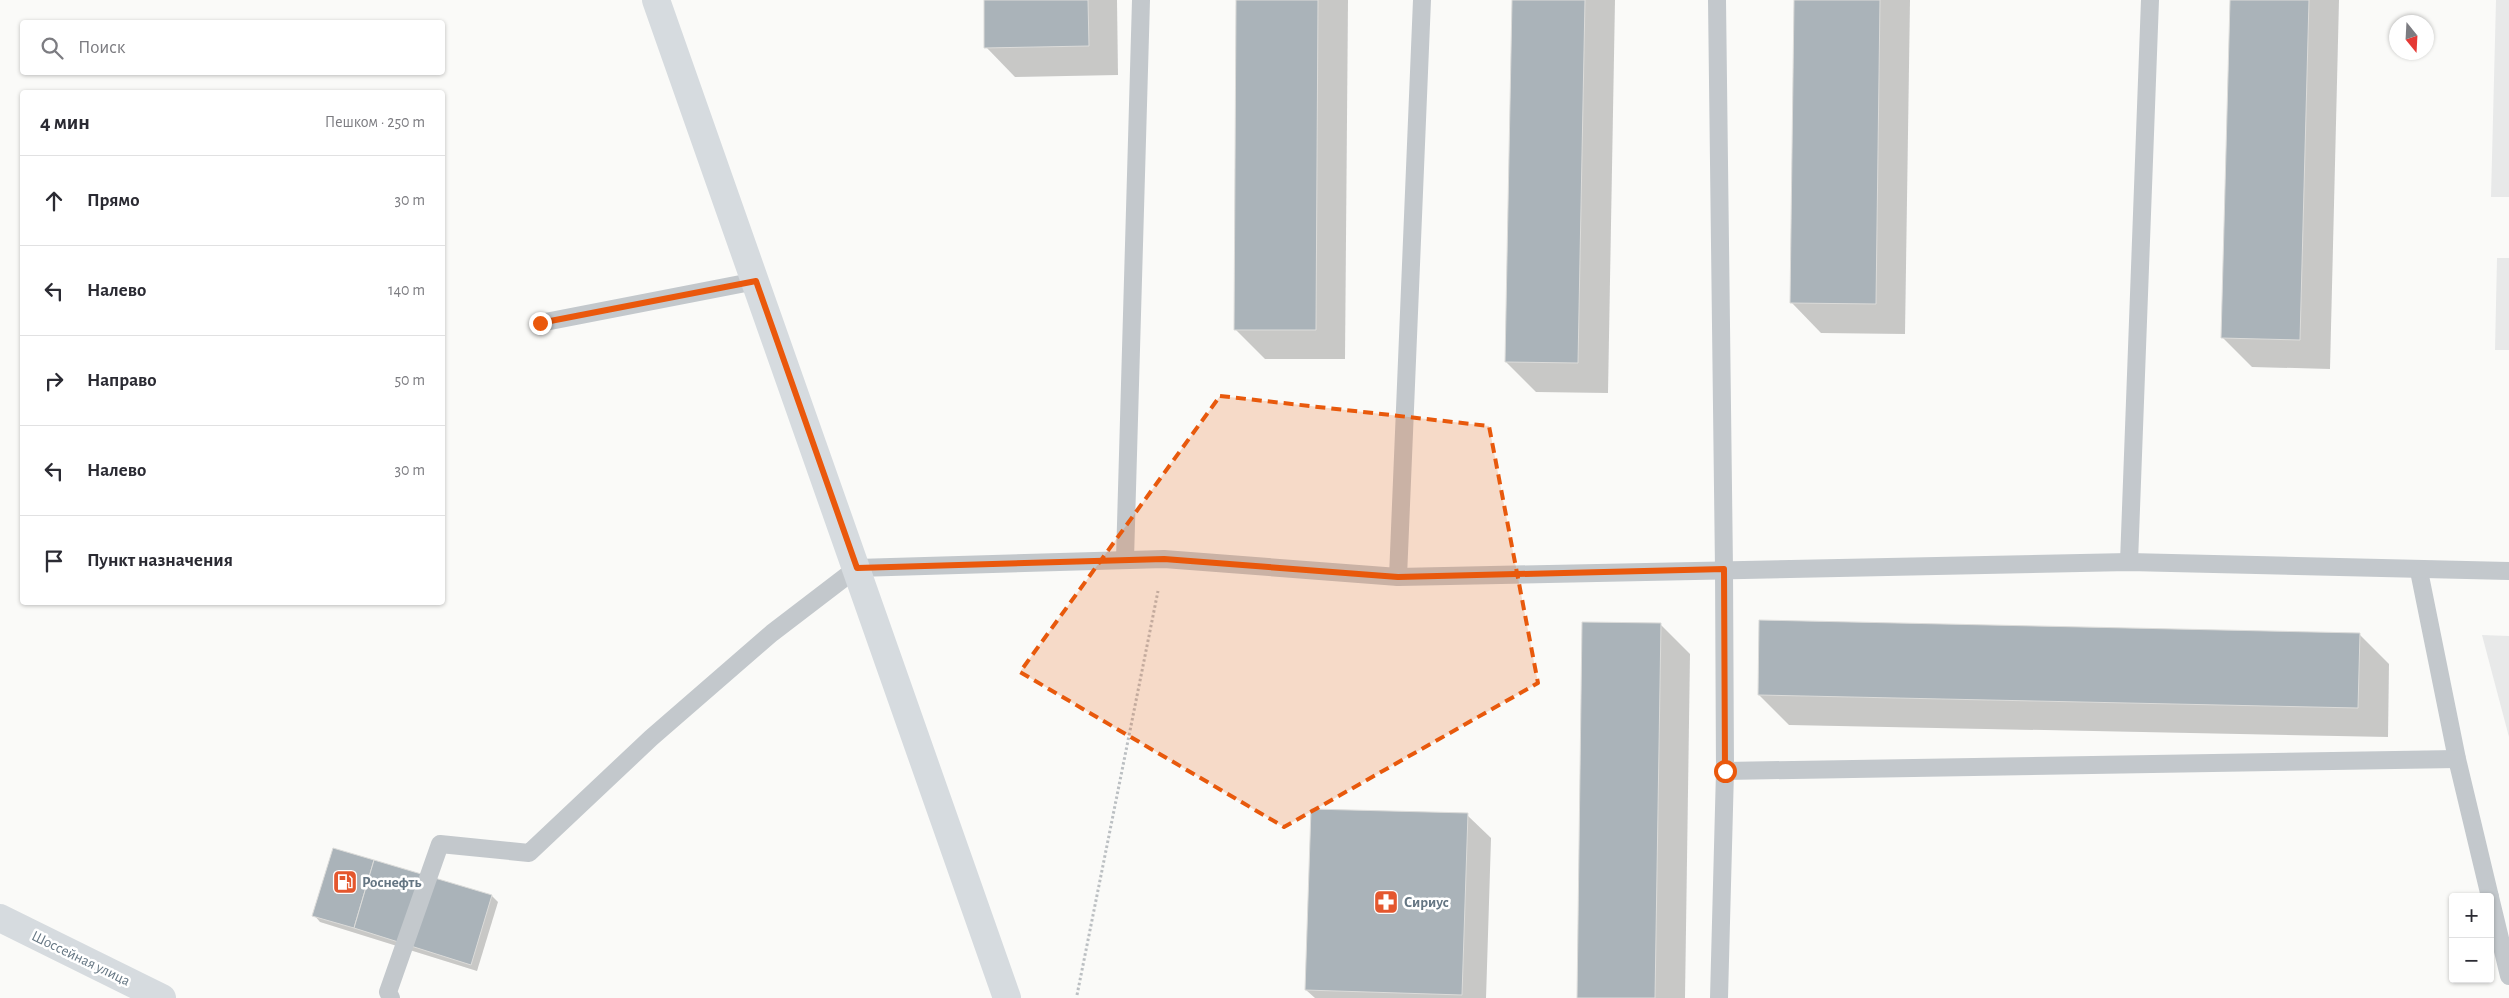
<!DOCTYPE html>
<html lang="ru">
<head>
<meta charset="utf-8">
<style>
	:root { --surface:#fff; --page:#f2f2f3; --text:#2b2b33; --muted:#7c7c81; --line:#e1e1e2 }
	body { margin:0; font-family:"Alegreya Sans",sans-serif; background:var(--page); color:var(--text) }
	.controls { position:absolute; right:15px; bottom:15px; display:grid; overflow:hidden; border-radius:5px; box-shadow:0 1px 4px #0004 }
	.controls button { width:45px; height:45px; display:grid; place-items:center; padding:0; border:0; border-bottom:1px solid var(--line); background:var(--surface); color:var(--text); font:25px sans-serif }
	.compass { position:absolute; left:2389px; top:15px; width:45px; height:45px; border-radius:50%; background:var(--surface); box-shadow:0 1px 4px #0004; rotate:162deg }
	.stop { position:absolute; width:15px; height:15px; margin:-11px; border:4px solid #ea580c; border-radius:50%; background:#fff }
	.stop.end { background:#ea580c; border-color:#fff; box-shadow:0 1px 5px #0008 }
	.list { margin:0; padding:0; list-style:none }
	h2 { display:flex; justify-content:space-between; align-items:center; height:65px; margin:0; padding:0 20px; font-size:21px }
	h2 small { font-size:16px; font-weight:400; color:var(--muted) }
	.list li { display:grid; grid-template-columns:32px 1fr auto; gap:15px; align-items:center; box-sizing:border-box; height:90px; padding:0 20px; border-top:1px solid var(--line) }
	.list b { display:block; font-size:19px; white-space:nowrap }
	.list em { font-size:16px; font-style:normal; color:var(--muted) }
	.icon { flex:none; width:28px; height:28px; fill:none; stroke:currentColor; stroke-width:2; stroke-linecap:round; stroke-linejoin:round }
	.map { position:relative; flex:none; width:2509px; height:998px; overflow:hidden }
	.search { position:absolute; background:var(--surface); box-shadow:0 1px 4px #0004; left:20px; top:20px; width:425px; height:55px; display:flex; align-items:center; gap:12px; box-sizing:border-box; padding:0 18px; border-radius:5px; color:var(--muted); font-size:19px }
	.panel { position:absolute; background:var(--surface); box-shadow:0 1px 4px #0004; left:20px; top:90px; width:425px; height:515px; border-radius:5px }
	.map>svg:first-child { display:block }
	.built { fill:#e8e9e9 }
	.shadow { fill:#0003 }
	.building { fill:#aab3b9; stroke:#dcdcda }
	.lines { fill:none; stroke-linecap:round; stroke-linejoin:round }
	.path { stroke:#bbbfc2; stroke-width:3; stroke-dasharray:2.5 2.5; stroke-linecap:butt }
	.lane { stroke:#c3c8cc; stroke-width:18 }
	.secondary { stroke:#d6dbdf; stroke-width:28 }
	.route { stroke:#ea580c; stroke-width:6 }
	.marked { fill:#e8590c; fill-opacity:0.2; stroke:#e8590c; stroke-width:4; stroke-dasharray:10 6; stroke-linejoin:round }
	.labels { text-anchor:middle; stroke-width:5; stroke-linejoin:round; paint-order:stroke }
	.poi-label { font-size:15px; font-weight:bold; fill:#657683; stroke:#fff; text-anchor:start }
	.street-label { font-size:15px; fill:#657683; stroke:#fff }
</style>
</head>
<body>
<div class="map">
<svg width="2509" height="998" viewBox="0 0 2509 998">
	<rect width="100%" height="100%" fill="#fafaf8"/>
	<g class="built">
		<path d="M 2496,0 L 2509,0 L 2509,197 L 2491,197 Z"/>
		<path d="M 2497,258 L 2509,258 L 2509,350 L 2495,350 Z"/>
		<path d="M 2482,635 L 2509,636 L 2509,737 Z"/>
	</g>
	<g class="shadow">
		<path d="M 985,0 L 1117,0 L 1118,75 L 1015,77 L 986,47 Z"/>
		<path d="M 1237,0 L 1348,0 L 1345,359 L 1265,359 L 1235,329 Z"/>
		<path d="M 1513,0 L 1615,0 L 1608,393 L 1536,392 L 1506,362 Z"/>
		<path d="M 1796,0 L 1910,0 L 1905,334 L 1821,333 L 1792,303 Z"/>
		<path d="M 2231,0 L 2339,0 L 2330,369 L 2252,367 L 2222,337 Z"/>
		<path d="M 1660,624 L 1690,654 L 1685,998 L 1578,998 Z"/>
		<path d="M 2359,634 L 2389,664 L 2388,737 L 1789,725 L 1759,695 Z"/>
		<path d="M 1467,815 L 1491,838 L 1486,998 L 1315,998 L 1306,990 Z"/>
		<path d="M 492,896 L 498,902 L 477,971 L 320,922 L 314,915 Z"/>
	</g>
	<g class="building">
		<path d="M 984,0 L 1088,0 L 1089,46 L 984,48 Z"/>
		<path d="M 1236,0 L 1318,0 L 1316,330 L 1234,330 Z"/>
		<path d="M 1512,0 L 1585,0 L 1578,363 L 1505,362 Z"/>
		<path d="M 1794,0 L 1880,0 L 1876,304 L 1790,303 Z"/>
		<path d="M 2230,0 L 2309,0 L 2300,340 L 2221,338 Z"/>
		<path d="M 1759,620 L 2360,633 L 2358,708 L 1758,695 Z"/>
		<path d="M 1582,622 L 1661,623 L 1655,998 L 1577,998 Z"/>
		<path d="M 1311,809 L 1468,813 L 1462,995 L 1305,990 Z"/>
		<path d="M 333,848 L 374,860 L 354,928 L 312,916 Z"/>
		<path d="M 374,860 L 492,895 L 471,965 L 354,928 Z"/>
	</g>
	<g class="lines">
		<path class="path" d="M 1077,995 L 1158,591"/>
		<g class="lane">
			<path d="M 1717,0 L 1724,569 L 1725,771 L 1719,998"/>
			<path d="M 540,323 L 756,281"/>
			<path d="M 1125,559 L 1141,0"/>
			<path d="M 2129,562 L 2150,0"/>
			<path d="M 2419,571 L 2457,759 L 2490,897"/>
			<path d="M 1398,577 L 1422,0"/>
			<path d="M 1725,771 L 2457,759"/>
			<path d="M 2490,897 L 2509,976"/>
			<path d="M 391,998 L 388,992 L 440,844 L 529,853 L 651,738 L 772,633 L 857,568 L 1164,559 L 1398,577 L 2129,562 L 2509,571"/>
		</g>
		<g class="secondary">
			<path d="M 656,0 L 1007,998"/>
			<path d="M 0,918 L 162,998"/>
		</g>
	</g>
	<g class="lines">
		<path class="route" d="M 540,323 L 756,281 L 857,568 L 1164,559 L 1398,577 L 1724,569 L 1725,771"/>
	</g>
	<path class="marked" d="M 1220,396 L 1489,426 L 1538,683 L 1284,827 L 1020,672 Z"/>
	<defs>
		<symbol id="fuel-square" viewBox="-11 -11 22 22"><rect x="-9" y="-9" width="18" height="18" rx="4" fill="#e4572e" stroke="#fff"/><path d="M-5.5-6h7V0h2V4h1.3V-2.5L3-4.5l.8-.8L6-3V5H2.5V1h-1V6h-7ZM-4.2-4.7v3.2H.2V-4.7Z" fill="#fff"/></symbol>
		<symbol id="pharmacy-square" viewBox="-11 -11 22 22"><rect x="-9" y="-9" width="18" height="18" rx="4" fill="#e4572e" stroke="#fff"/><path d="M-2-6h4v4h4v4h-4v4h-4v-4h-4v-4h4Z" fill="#fff"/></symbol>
	</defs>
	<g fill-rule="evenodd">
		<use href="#fuel-square" x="331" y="868" width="28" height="28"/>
		<use href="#pharmacy-square" x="1372" y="888" width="28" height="28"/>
	</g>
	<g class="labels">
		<g class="poi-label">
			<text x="362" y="887">Роснефть</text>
			<text x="1404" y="907">Сириус</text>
		</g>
		<g class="street-label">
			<text transform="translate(81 958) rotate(26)" y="5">Шоссейная улица</text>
		</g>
	</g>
</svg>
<div class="controls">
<button>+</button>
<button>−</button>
</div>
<svg class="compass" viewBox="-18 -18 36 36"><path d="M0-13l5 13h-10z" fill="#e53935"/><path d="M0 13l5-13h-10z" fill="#7c7c81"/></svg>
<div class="stop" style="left:1725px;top:771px"></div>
<div class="stop end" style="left:540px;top:323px"></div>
<div class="search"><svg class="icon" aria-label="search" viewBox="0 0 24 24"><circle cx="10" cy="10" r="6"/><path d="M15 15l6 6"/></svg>Поиск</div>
<section class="panel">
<h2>4 мин<small>Пешком · 250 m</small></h2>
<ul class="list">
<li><svg class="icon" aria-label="ahead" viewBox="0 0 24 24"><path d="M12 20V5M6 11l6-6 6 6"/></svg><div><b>Прямо</b></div><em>30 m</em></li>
<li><svg class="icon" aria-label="left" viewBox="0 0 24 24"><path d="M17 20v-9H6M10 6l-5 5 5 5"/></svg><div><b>Налево</b></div><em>140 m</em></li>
<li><svg class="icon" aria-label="right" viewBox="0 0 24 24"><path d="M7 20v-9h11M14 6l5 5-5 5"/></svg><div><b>Направо</b></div><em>50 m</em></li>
<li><svg class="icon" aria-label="left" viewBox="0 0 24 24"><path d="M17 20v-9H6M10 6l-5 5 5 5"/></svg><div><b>Налево</b></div><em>30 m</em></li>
<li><svg class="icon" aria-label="arrive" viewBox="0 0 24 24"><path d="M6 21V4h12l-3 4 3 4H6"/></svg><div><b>Пункт назначения</b></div></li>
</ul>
</section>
</div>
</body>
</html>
